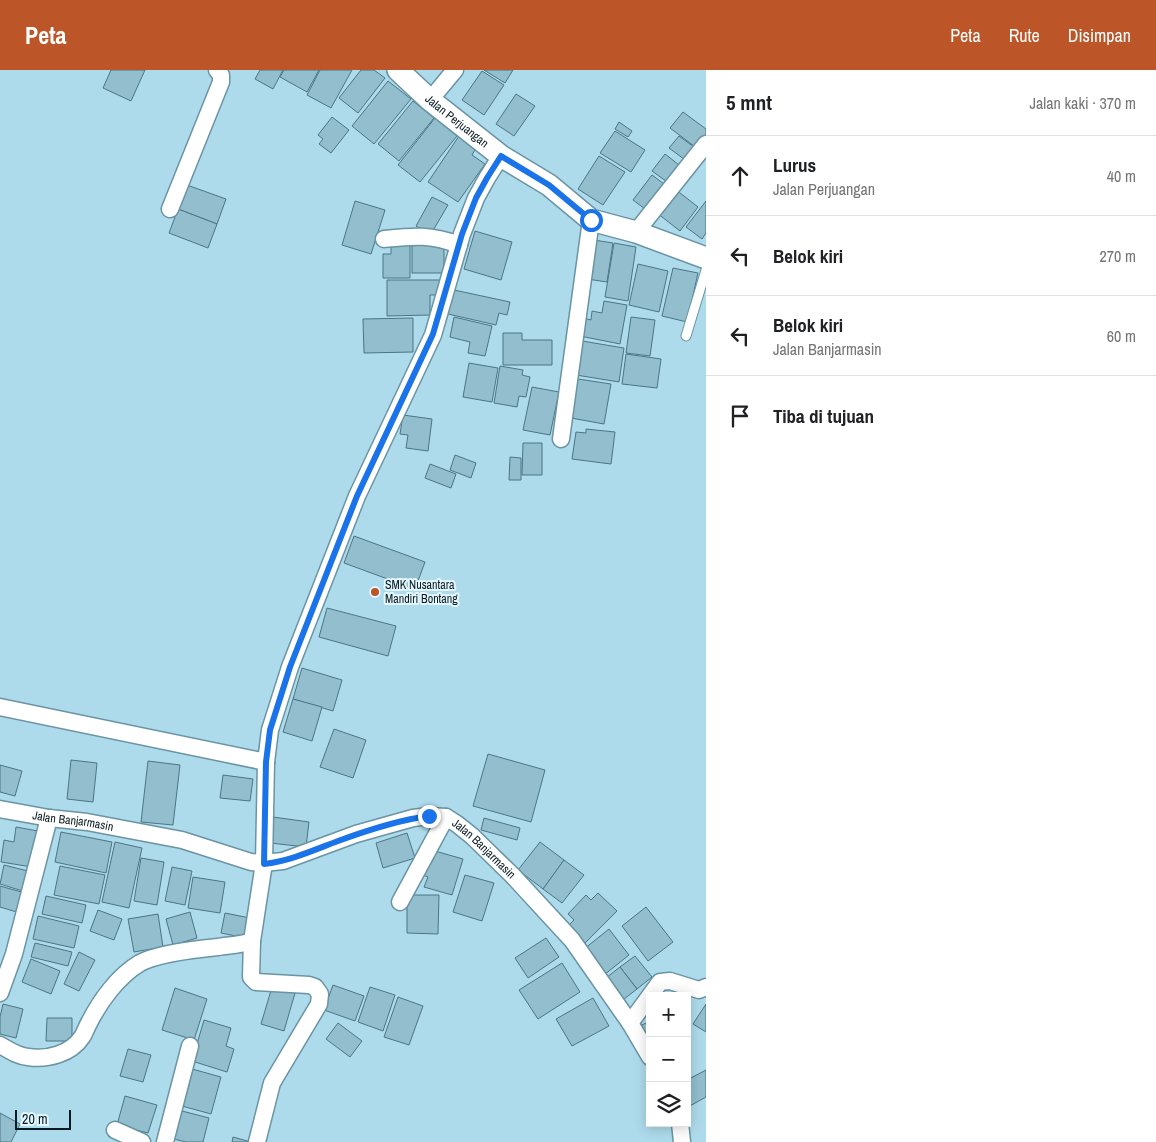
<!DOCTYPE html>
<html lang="id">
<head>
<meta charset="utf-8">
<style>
	:root { --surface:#fff; --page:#f2f2f2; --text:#202124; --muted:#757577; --line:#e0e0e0; --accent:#bc5628 }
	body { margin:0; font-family:"Archivo Narrow",sans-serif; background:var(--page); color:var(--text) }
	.controls { position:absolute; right:15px; bottom:15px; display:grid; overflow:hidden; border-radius:0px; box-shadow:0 2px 12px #0003 }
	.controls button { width:45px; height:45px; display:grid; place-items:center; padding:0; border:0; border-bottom:1px solid var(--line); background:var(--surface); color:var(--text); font:25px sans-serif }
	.scale { position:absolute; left:15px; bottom:12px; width:56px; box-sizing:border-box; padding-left:5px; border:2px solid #0a1b21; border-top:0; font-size:14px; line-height:18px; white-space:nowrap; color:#0a1b21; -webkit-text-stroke:4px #e5f7fe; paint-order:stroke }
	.stop { position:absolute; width:15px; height:15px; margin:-11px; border:4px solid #1a73e8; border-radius:50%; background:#fff }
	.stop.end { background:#1a73e8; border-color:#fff; box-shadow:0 1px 5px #0008 }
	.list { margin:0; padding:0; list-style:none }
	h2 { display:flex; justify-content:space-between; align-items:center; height:65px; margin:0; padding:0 20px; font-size:21px }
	h2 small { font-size:16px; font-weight:400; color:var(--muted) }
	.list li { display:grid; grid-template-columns:32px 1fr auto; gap:15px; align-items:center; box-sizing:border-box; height:80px; padding:0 20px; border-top:1px solid var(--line) }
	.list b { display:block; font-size:19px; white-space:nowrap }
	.list p { margin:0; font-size:16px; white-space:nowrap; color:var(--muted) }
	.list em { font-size:16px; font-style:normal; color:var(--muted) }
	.icon { flex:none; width:28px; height:28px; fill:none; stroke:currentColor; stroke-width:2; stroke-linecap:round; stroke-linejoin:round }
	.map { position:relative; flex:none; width:706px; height:1072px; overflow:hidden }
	header { display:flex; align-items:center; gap:30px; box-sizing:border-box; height:70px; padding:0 25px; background:var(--accent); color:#fff }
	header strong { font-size:24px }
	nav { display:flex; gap:28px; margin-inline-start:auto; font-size:18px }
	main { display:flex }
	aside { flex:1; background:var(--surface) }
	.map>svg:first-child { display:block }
	.building { fill:#92bece; stroke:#4b7584 }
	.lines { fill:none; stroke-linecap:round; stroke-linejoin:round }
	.service-casing { stroke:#6994a4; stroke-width:11 }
	.minor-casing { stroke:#6994a4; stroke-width:19 }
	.tertiary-casing { stroke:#6994a4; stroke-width:24 }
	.service { stroke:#fff; stroke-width:9 }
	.minor { stroke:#fff; stroke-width:16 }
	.tertiary { stroke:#fff; stroke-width:21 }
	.route { stroke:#1a73e8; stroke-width:6 }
	.poi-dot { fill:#bc5628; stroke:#e5f7fe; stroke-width:2 }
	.labels { text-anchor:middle; stroke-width:4; stroke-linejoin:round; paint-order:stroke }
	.street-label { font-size:12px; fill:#0a1b21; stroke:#e5f7fe }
	.poi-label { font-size:12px; fill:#0a1b21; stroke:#e5f7fe; text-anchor:start }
</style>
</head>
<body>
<header>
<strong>Peta</strong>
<nav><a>Peta</a><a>Rute</a><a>Disimpan</a></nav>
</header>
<main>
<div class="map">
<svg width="706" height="1072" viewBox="0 0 706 1072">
	<rect width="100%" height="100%" fill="#aedbec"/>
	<g class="building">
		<path d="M 111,0 L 145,0 L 131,31 L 103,18 Z"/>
		<path d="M 260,0 L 283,0 L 273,19 L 255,9 Z"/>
		<path d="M 284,0 L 319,0 L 307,22 L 280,7 Z"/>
		<path d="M 320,0 L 352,0 L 331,38 L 307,25 Z"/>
		<path d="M 361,0 L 374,0 L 385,8 L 358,43 L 339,28 Z"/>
		<path d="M 484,0 L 513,0 L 505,13 Z"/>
		<path d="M 482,1 L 504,15 L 484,45 L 462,30 Z"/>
		<path d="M 388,11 L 411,29 L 374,74 L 352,56 Z"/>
		<path d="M 516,24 L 535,36 L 514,66 L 496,54 Z"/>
		<path d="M 413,31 L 434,48 L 399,91 L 378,74 Z"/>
		<path d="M 683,42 L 706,59 L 706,69 L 698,79 L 670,58 Z"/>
		<path d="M 332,47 L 349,60 L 331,83 L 319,74 L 323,69 L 318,65 Z"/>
		<path d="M 435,48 L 457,66 L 420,112 L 398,95 Z"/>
		<path d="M 619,52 L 632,61 L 628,67 L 615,59 Z"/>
		<path d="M 615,61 L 645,80 L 631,102 L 600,83 Z"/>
		<path d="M 459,66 L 476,78 L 472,85 L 485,94 L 458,132 L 428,112 Z"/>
		<path d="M 679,66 L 698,80 L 688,92 L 669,78 Z"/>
		<path d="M 665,84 L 683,98 L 670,114 L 652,101 Z"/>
		<path d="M 599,86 L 625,102 L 603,135 L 578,119 Z"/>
		<path d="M 652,105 L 668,117 L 649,142 L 633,130 Z"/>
		<path d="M 187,115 L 226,129 L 217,154 L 178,139 Z"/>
		<path d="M 675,119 L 698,137 L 680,161 L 657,143 Z"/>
		<path d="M 432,127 L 448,135 L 431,164 L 416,156 Z"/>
		<path d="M 355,131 L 385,140 L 371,184 L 342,175 Z"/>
		<path d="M 706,131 L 706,163 L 702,169 L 686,157 Z"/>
		<path d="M 178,139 L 217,154 L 208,178 L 169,163 Z"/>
		<path d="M 475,161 L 512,172 L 501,210 L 464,199 Z"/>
		<path d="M 594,170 L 613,173 L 607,212 L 587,209 Z"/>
		<path d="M 391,172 L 410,172 L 410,208 L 383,208 L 383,184 L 391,184 Z"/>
		<path d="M 614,173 L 636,177 L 628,231 L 605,227 Z"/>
		<rect x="412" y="175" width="32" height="28"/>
		<path d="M 638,194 L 668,201 L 659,242 L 629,235 Z"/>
		<path d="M 673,198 L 698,203 L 687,252 L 662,246 Z"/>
		<path d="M 387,210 L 441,210 L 441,225 L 430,225 L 430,245 L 387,246 Z"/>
		<path d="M 454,220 L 510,232 L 507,245 L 499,243 L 496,255 L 448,244 Z"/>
		<path d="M 604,231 L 627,235 L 620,274 L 580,266 L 583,248 L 591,250 L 592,241 L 602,243 Z"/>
		<path d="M 454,247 L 492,256 L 485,286 L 468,283 L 470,272 L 450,267 Z"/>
		<path d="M 631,247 L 655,250 L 650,286 L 626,283 Z"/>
		<path d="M 413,248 L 413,282 L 364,283 L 363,249 Z"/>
		<path d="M 503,263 L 522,263 L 522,270 L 552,270 L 552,295 L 503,295 Z"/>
		<path d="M 582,271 L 624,278 L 619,312 L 576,305 Z"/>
		<path d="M 626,284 L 661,289 L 657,318 L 622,314 Z"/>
		<path d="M 469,293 L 498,298 L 492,332 L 463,327 Z"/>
		<path d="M 500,296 L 523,300 L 522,305 L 530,307 L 526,327 L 519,326 L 517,337 L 494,333 Z"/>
		<path d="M 578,309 L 611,314 L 604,354 L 571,348 Z"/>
		<path d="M 532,317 L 559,322 L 550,365 L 523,360 Z"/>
		<path d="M 403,345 L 432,349 L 428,381 L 406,378 L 408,365 L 400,364 Z"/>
		<path d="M 586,359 L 615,362 L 611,394 L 572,389 L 576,362 L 586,363 Z"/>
		<path d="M 523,373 L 542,373 L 542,405 L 522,405 Z"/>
		<path d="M 455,385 L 476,393 L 471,408 L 450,400 Z"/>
		<path d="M 510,387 L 521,388 L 521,410 L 509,410 Z"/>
		<path d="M 430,394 L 456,404 L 451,418 L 425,408 Z"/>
		<path d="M 354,466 L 425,492 L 415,519 L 344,493 Z"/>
		<path d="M 327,538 L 396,556 L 388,586 L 319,567 Z"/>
		<path d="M 302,598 L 342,610 L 333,641 L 293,629 Z"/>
		<path d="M 293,629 L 322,637 L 312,671 L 283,662 Z"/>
		<path d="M 334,659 L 366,670 L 353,708 L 320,697 Z"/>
		<path d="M 488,684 L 545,700 L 531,752 L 473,736 Z"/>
		<path d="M 71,690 L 97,693 L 93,732 L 67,729 Z"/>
		<path d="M 148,691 L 180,695 L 173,755 L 141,752 Z"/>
		<path d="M 0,695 L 22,701 L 15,726 L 0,722 Z"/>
		<path d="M 223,705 L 253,709 L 250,731 L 220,728 Z"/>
		<path d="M 273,747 L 309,752 L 306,777 L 270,773 Z"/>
		<path d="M 484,748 L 520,758 L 517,770 L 481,760 Z"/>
		<path d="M 16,757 L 38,761 L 32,797 L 1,792 L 4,770 L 14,772 Z"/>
		<path d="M 61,762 L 112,772 L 106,803 L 55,792 Z"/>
		<path d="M 407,763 L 415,788 L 383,798 L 376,773 Z"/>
		<path d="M 115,772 L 142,778 L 129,838 L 102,832 Z"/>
		<path d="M 540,772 L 564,790 L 543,819 L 518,800 Z"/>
		<path d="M 435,781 L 463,789 L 452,825 L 424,817 L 428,807 L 423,805 L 427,790 L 432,792 Z"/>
		<path d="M 141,788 L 164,792 L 157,835 L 134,831 Z"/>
		<path d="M 564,790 L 584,805 L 562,833 L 543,819 Z"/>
		<path d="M 4,795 L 32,802 L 26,822 L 0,814 Z"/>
		<path d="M 60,796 L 105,805 L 99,834 L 54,825 Z"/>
		<path d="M 172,797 L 192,801 L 185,835 L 165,831 Z"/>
		<path d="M 465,805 L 494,813 L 482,851 L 453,842 Z"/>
		<path d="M 193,807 L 225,812 L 220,843 L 188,838 Z"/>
		<path d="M 0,816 L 25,823 L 20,843 L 0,837 Z"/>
		<path d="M 598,823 L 617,841 L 585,873 L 568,856 L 574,850 L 568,844 L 586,825 L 591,830 Z"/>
		<path d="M 407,825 L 439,825 L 438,864 L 407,863 Z"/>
		<path d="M 46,826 L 86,835 L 82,853 L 42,844 Z"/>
		<path d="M 646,837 L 673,872 L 648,891 L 622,856 Z"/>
		<path d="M 98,840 L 122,849 L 114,870 L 90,861 Z"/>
		<path d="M 190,842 L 197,868 L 173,875 L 166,849 Z"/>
		<path d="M 225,843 L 250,848 L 246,868 L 221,863 Z"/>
		<path d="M 158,844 L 163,877 L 134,882 L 128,849 Z"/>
		<path d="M 38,846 L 79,856 L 74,878 L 33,869 Z"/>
		<path d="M 609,859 L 629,885 L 604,905 L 584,879 Z"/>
		<path d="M 546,868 L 559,887 L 528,908 L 515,888 Z"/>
		<path d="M 35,873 L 72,882 L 68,896 L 31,887 Z"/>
		<path d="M 79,882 L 95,890 L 79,921 L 64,914 Z"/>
		<path d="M 635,886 L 652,907 L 637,919 L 620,897 Z"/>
		<path d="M 31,889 L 60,901 L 51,924 L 22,912 Z"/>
		<path d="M 562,893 L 580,922 L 538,949 L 519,920 Z"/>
		<path d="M 620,897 L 637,919 L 619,933 L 602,911 Z"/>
		<path d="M 333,915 L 364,926 L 355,951 L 324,940 Z"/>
		<path d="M 272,917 L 295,923 L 284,961 L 261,954 Z"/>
		<path d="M 370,917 L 395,925 L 383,961 L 358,952 Z"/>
		<path d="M 175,918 L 207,929 L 194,970 L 162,960 Z"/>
		<path d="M 398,927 L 423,936 L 409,975 L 384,967 Z"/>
		<path d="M 593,928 L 609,956 L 572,976 L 556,949 Z"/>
		<path d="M 3,934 L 23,939 L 16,968 L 0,964 L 0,947 Z"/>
		<path d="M 706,934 L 706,962 L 693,954 Z"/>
		<path d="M 47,948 L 72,948 L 72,971 L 46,971 Z"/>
		<path d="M 204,950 L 231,958 L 226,976 L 234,979 L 227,1002 L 192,991 Z"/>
		<path d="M 650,951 L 650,973 L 640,956 Z"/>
		<path d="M 338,953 L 362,971 L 350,987 L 326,969 Z"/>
		<path d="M 128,979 L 151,985 L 143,1012 L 120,1006 Z"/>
		<path d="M 192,999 L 221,1007 L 211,1044 L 182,1036 Z"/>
		<path d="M 706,1000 L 706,1027 L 688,1037 L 687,1010 Z"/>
		<path d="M 125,1026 L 157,1035 L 148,1063 L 117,1055 Z"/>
		<path d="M 182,1041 L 209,1048 L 203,1072 L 186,1072 L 174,1069 Z"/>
		<path d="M 0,1043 L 20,1054 L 11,1072 L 0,1072 Z"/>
		<path d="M 233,1067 L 251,1072 L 232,1072 Z"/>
	</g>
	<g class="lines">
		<defs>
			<path id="service" d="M 686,266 L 706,200"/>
			<g id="minor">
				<path d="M 430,30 L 455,0"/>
				<path d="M 170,139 L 221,12 L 221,5 L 217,0"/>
				<path d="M 636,162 L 706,74"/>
				<path d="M 384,169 C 413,166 431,164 459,175"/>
				<path d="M 561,369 L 591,150"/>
				<path d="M 0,637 L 266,692"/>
				<path id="s1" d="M 0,739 L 49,748 L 87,752 L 182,770 L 251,792 L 264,793 L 283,791 L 356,764 L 413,748 L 429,746 L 446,747 L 457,754 L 472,766 L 513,806 L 572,870 L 630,953 L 650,987"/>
				<path d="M 400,832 L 446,747"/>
				<path d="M 252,871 L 251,907 L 256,912 L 309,915 L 315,917 L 320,924 L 319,934 L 272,1013 L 257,1072"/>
				<path d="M 0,923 L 14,884 L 49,748"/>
				<path d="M 630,953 L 660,912 L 670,911 L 699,920 L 706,917"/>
				<path d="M 0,975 C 9,980 17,986 28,987 C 47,990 71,984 82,967 C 85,963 86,958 89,953 C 100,931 118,906 140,893 C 159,883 197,879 218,877 C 230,875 241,875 252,871 L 264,793 L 266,692 L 270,660 L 290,597 L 357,426 L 433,265 L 462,164 L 476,128 L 487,108 L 501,86"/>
				<path d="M 680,1053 L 682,1072"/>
				<path d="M 115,1060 L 142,1072"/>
				<path d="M 165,1072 L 190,976"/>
			</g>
			<g id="tertiary">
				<path id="s2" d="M 398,0 L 430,30 L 501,86 L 549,115 L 591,150 L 636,162 L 706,188"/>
			</g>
		</defs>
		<use href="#service" class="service-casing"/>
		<use href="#minor" class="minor-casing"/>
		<use href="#tertiary" class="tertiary-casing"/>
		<use href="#service" class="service"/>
		<use href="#minor" class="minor"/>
		<use href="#tertiary" class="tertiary"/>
	</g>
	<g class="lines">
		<path class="route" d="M 429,746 C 398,750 368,760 338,771 C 314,780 290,791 264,794 L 266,692 L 270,660 L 290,597 L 357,426 L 433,264 L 462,164 L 476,128 L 487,108 L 501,86 L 549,115 L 591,150"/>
	</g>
	<circle class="poi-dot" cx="375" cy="522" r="5"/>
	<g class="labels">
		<g class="street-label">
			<text dy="4" stroke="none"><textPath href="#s2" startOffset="78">Jalan Perjuangan</textPath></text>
			<text dy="4" stroke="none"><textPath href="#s1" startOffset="74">Jalan Banjarmasin</textPath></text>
			<text dy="4" stroke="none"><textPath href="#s1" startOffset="509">Jalan Banjarmasin</textPath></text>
		</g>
		<g class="poi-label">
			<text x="385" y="519">SMK Nusantara<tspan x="385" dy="14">Mandiri Bontang</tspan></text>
		</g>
	</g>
</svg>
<div class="controls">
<button>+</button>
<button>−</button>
<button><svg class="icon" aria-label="layers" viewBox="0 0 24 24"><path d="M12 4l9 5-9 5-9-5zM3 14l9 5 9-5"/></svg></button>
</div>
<div class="scale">20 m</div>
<div class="stop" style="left:591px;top:150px"></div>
<div class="stop end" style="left:429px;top:746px"></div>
</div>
<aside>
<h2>5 mnt<small>Jalan kaki · 370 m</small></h2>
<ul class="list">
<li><svg class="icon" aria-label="ahead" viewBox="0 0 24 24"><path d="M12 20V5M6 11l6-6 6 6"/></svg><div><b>Lurus</b><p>Jalan Perjuangan</p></div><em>40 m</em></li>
<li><svg class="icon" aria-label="left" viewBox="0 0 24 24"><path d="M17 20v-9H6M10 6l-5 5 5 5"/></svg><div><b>Belok kiri</b></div><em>270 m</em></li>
<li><svg class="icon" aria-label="left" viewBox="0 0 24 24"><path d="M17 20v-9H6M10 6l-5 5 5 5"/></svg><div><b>Belok kiri</b><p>Jalan Banjarmasin</p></div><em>60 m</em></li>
<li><svg class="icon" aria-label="arrive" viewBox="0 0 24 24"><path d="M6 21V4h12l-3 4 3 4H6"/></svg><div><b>Tiba di tujuan</b></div></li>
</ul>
</aside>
</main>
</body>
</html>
